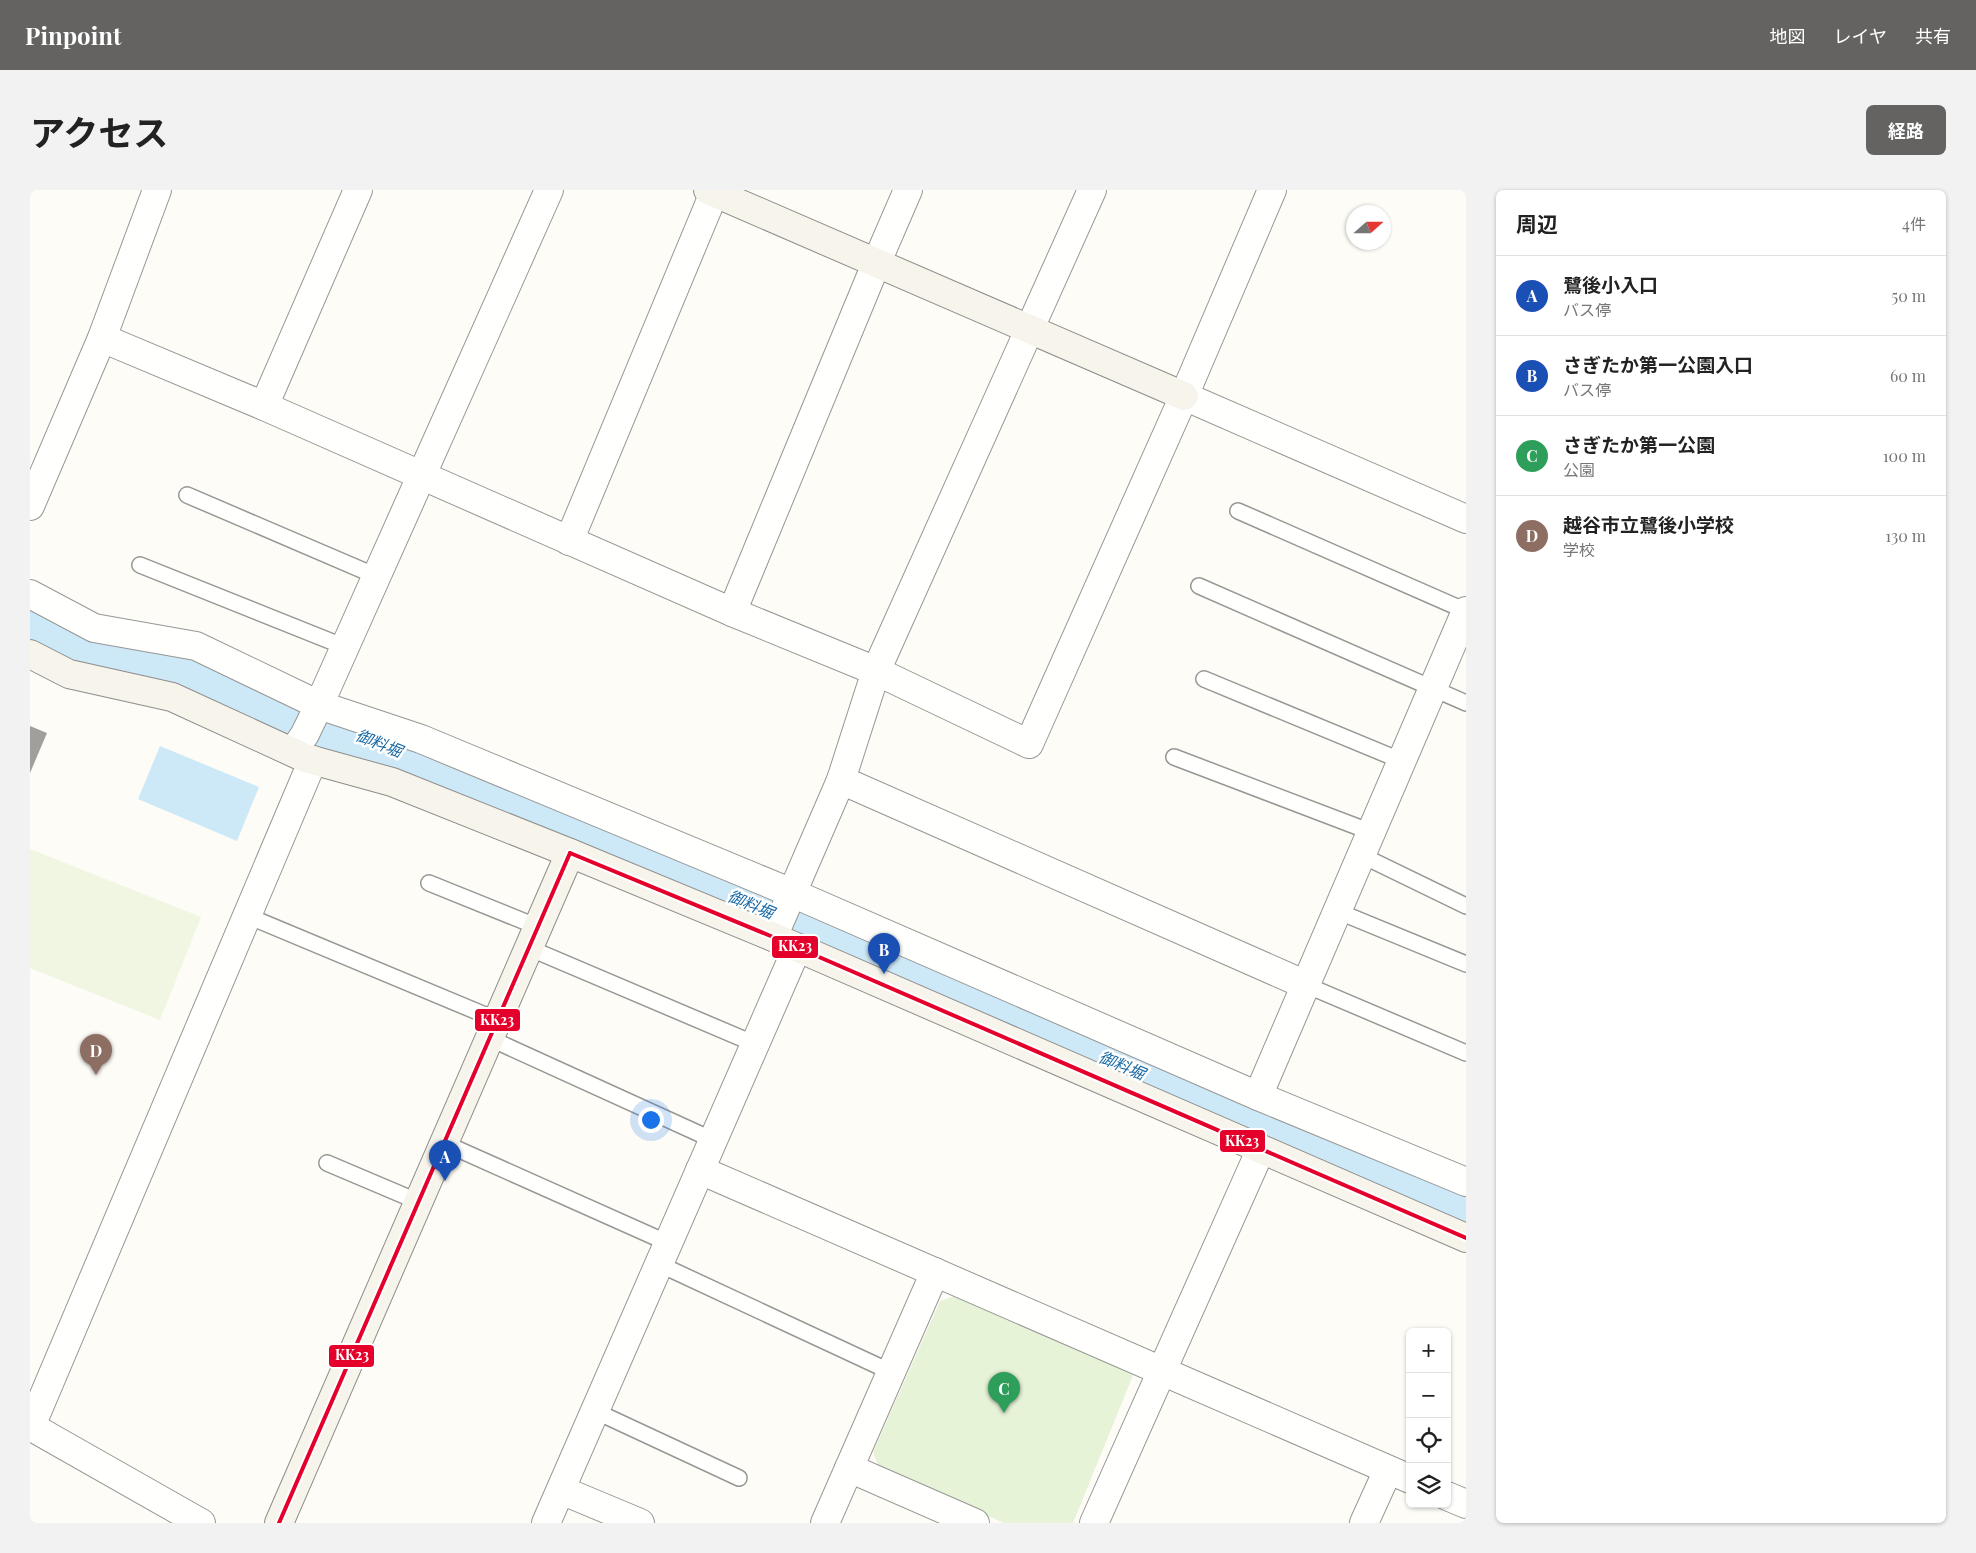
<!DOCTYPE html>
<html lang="ja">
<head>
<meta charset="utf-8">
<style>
	:root { --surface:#fff; --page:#f2f2f2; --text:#222; --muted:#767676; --line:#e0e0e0; --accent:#646362 }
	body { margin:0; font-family:"Playfair Display","Noto Sans JP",serif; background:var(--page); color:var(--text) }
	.controls { position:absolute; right:15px; bottom:15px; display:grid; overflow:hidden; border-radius:8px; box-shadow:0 1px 4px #0004 }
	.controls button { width:45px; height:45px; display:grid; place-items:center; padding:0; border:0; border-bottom:1px solid var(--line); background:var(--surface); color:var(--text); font:25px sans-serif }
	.compass { position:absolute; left:1316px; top:15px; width:45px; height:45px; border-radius:50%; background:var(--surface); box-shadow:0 1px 4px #0004; rotate:69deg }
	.you { position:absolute; left:620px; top:929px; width:18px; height:18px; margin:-12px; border:4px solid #fff; border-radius:50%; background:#1a73e8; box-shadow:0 0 0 8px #1a73e833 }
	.badge { display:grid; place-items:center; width:32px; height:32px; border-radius:50%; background:var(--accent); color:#fff; font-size:16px; font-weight:700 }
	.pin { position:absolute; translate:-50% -41px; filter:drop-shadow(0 1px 2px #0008) }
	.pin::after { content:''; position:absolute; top:26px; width:18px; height:15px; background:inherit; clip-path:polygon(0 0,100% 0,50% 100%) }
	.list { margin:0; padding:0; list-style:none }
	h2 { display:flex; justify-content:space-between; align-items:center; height:65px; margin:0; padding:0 20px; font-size:21px }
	h2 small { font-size:16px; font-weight:400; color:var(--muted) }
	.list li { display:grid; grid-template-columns:32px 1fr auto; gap:15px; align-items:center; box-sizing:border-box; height:80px; padding:0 20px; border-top:1px solid var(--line) }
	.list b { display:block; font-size:19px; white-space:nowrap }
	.list p { margin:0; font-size:16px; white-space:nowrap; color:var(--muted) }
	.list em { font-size:16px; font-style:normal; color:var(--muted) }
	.icon { flex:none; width:28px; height:28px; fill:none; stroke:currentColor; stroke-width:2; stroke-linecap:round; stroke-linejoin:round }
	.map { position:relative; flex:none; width:1436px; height:1333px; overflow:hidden; border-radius:8px }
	header { display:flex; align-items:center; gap:30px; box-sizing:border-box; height:70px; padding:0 25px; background:var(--accent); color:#fff }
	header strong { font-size:24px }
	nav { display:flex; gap:28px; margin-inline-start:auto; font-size:18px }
	.intro { display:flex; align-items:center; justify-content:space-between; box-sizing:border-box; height:120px; padding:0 30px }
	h1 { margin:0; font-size:35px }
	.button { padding:12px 22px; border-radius:8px; background:var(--accent); color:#fff; font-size:18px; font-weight:700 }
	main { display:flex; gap:30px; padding:0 30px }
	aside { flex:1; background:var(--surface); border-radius:8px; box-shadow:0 1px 4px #0004 }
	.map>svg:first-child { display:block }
	.green { fill:#e7f3d7 }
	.pitch { fill:#f0f6e1 }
	.water { fill:#cde8f7 }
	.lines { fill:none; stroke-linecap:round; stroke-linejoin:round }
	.river { stroke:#cde8f7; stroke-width:54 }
	.building { fill:#a19f9c }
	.lane-casing { stroke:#979795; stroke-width:18 }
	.street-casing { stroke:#979795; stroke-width:30 }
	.secondary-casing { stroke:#8e8d8b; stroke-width:30 }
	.lane { stroke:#fffffe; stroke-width:15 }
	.street { stroke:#fffffe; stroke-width:28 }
	.secondary { stroke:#f6f4eb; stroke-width:28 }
	.bus-1-casing { stroke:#fff; stroke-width:8 }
	.bus-1 { stroke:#e4002b; stroke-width:4 }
	.labels { text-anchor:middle; stroke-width:5; stroke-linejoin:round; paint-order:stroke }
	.water-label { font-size:16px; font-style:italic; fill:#1768a6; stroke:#fff }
	.line-badge { stroke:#fff; stroke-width:2 }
	.badge-label { font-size:14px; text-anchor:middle; font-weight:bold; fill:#fff }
</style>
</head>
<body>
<header>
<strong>Pinpoint</strong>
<nav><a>地図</a><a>レイヤ</a><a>共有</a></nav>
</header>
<div class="intro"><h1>アクセス</h1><a class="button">経路</a></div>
<main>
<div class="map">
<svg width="1436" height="1333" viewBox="0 0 1436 1333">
	<rect width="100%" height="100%" fill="#fdfcf7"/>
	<path class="green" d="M 928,1105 L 1104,1183 L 1043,1333 L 974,1333 L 849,1278 L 843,1262 L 910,1111 Z"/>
	<path class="pitch" d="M 0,659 L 171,727 L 130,830 L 0,778 Z"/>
	<path class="water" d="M 130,556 L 229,597 L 207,651 L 108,609 Z"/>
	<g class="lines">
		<path class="river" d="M 0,433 L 47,457 L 138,471 L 214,504 L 345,551 L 1196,920 L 1436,1016"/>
	</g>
	<path class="building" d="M 0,536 L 17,543 L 0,583 Z"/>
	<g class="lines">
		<defs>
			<g id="lane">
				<path d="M 157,305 L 346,386"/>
				<path d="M 1208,321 L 1436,421"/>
				<path d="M 110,375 L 315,457"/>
				<path d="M 1169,396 L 1436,513"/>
				<path d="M 1174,489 L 1372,571"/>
				<path d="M 1144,567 L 1341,642"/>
				<path d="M 1331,665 L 1436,716"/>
				<path d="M 399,693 L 508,737"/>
				<path d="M 1307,721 L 1436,774"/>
				<path d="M 218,726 L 467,830"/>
				<path d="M 499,758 L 725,854"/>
				<path d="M 1276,795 L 1436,863"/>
				<path d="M 459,848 L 683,950"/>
				<path d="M 414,953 L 638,1053"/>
				<path d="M 297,973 L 389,1012"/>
				<path d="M 629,1074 L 861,1182"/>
				<path d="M 565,1221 L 709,1288"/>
			</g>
			<g id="street">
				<path d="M 72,148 L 234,216 L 702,422 L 846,481 L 999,554 L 1154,206 L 1242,0"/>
				<path d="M 1154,206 L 1436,329"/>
				<path d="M 234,216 L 328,0"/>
				<path d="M 0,316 L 72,148 L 127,0"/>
				<path d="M 539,351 L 684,3"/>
				<path d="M 0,404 L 64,438 L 166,456 L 289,515 L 391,549 L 762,703 L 1228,906 L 1436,992"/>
				<path d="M 702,422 L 846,74 L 878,0"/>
				<path d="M 263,562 L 275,544 L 289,515 L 519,0"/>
				<path d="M 811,590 L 1276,795"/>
				<path d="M 743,747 L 811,590 L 846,481 L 1062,0"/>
				<path d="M 1228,906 L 1436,421"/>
				<path d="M 670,980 L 1380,1289"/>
				<path d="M 0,1236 L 171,1333"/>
				<path d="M 1,1236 L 283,570"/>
				<path d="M 819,1278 L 945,1333"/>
				<path d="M 531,1300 L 610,1333"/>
				<path d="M 1417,1306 L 1436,1314"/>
				<path d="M 516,1333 L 767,758"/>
				<path d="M 795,1333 L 905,1082"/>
				<path d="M 1064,1333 L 1231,959"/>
				<path d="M 1334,1333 L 1358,1280"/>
			</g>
			<g id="secondary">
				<path d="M 678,0 L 1154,206"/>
				<path d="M 0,464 L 39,484 L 142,507 L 275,568 L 362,592 L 540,663 L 743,747 L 1436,1048"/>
				<path d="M 249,1333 L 540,663"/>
			</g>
		</defs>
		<use href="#lane" class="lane-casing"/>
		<use href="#street" class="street-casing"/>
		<use href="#secondary" class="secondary-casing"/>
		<use href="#lane" class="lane"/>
		<use href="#street" class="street"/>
		<use href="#secondary" class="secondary"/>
		<defs>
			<g id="bus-1">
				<path d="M 540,663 L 743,747 L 1436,1048"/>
				<path d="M 249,1333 L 540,663"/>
			</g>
		</defs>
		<use href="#bus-1" class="bus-1-casing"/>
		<use href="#bus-1" class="bus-1"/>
	</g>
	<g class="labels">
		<g class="water-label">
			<text transform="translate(349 553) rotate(22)" y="6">御料堀</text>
			<text transform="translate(721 714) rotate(23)" y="6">御料堀</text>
			<text transform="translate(1092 875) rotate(23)" y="6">御料堀</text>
		</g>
	</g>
	<g class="line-badge">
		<rect x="741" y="745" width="48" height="24" rx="5" fill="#e4002b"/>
		<rect x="444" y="818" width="47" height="24" rx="5" fill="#e4002b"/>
		<rect x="1189" y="939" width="47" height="24" rx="5" fill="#e4002b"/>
		<rect x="298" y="1154" width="47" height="24" rx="5" fill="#e4002b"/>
	</g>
	<g class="badge-label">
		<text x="765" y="761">KK23</text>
		<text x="467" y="835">KK23</text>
		<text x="1212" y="956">KK23</text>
		<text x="322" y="1170">KK23</text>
	</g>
</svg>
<div class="controls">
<button>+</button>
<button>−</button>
<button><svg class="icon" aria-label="locate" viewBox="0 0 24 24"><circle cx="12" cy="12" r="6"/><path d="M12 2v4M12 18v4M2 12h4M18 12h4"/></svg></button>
<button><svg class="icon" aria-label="layers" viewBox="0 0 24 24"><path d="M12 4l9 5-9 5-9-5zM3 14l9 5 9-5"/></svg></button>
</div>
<svg class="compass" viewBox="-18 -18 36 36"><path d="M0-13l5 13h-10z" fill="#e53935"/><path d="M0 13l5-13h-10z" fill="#767676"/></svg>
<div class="you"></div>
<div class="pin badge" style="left:415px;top:991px;background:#1a4fb4">A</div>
<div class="pin badge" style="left:854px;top:784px;background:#1a4fb4">B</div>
<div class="pin badge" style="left:974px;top:1223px;background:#2e9e5b">C</div>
<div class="pin badge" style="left:66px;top:885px;background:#8d6e63">D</div>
</div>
<aside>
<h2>周辺<small>4件</small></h2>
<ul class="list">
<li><span class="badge" style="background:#1a4fb4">A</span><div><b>鷺後小入口</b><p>バス停</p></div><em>50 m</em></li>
<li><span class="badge" style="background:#1a4fb4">B</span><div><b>さぎたか第一公園入口</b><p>バス停</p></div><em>60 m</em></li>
<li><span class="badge" style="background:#2e9e5b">C</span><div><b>さぎたか第一公園</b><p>公園</p></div><em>100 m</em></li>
<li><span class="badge" style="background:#8d6e63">D</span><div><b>越谷市立鷺後小学校</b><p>学校</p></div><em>130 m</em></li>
</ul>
</aside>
</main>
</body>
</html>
